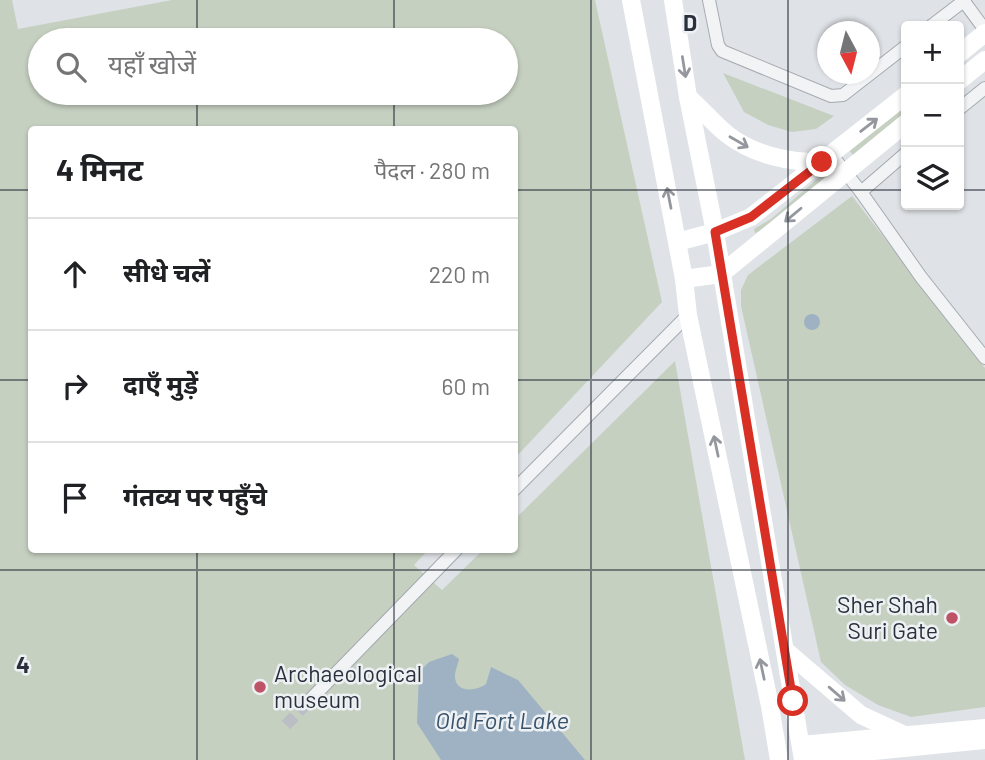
<!DOCTYPE html>
<html lang="hi">
<head>
<meta charset="utf-8">
<style>
	:root { --surface:#fff; --page:#f2f2f2; --text:#202124; --muted:#757577; --line:#e0e0e0 }
	body { margin:0; font-family:Barlow,"Noto Sans Devanagari",sans-serif; background:var(--page); color:var(--text) }
	.controls { position:absolute; right:21px; top:21px; display:grid; overflow:hidden; border-radius:7px; box-shadow:0 2px 5px #0004 }
	.controls button { width:63px; height:63px; display:grid; place-items:center; padding:0; border:0; border-bottom:2px solid var(--line); background:var(--surface); color:var(--text); font:35px sans-serif }
	.compass { position:absolute; left:817px; top:21px; width:63px; height:63px; border-radius:50%; background:var(--surface); box-shadow:0 2px 5px #0004; rotate:173deg }
	.stop { position:absolute; width:21px; height:21px; margin:-16px; border:5px solid #d93025; border-radius:50%; background:#fff }
	.stop.end { background:#d93025; border-color:#fff; box-shadow:0 2px 7px #0008 }
	.list { margin:0; padding:0; list-style:none }
	h2 { display:flex; justify-content:space-between; align-items:center; height:91px; margin:0; padding:0 28px; font-size:30px }
	h2 small { font-size:23px; font-weight:400; color:var(--muted) }
	.list li { display:grid; grid-template-columns:46px 1fr auto; gap:21px; align-items:center; box-sizing:border-box; height:112px; padding:0 28px; border-top:2px solid var(--line) }
	.list b { display:block; font-size:26px; white-space:nowrap }
	.list em { font-size:23px; font-style:normal; color:var(--muted) }
	.icon { flex:none; width:38px; height:38px; fill:none; stroke:currentColor; stroke-width:2; stroke-linecap:round; stroke-linejoin:round }
	.map { position:relative; flex:none; width:985px; height:760px; overflow:hidden }
	.search { position:absolute; background:var(--surface); box-shadow:0 2px 5px #0004; left:28px; top:28px; width:490px; height:77px; display:flex; align-items:center; gap:18px; box-sizing:border-box; padding:0 24px; border-radius:38px; color:var(--muted); font-size:26px }
	.panel { position:absolute; background:var(--surface); box-shadow:0 2px 5px #0004; left:28px; top:126px; width:490px; height:427px; border-radius:7px }
	.map>svg:first-child { display:block }
	.green { fill:#c6d0c1; fill-rule:evenodd }
	.water { fill:#9eb2c3 }
	.lines { fill:none; stroke-linecap:round; stroke-linejoin:round }
	.minor-tunnel { stroke:#bbbfc5; stroke-width:12; stroke-dasharray:12 6; stroke-linecap:butt }
	.minor-casing { stroke:#a5aab0; stroke-width:14 }
	.minor { stroke:#f1f3f5; stroke-width:12 }
	.secondary { stroke:#fff; stroke-width:18 }
	.oneway { stroke:#94989e }
	.route { stroke:#d93025; stroke-width:9 }
	.grid { fill:none; stroke:#2a313c; stroke-width:2; stroke-opacity:0.55 }
	.poi-dot { fill:#be5267; stroke:#eef1f4; stroke-width:2.5 }
	.labels { text-anchor:middle; stroke-width:5; stroke-linejoin:round; paint-order:stroke }
	.poi-label { font-size:23px; fill:#2a313c; stroke:#eef1f4; text-anchor:end }
	.water-label { font-size:24px; font-style:italic; fill:#39526b; stroke:#eef1f4 }
	.grid-label { font-size:23px; text-anchor:middle; font-weight:bold; fill:#2a313c; stroke:#eef1f4; stroke-width:5; stroke-linejoin:round; paint-order:stroke }
</style>
</head>
<body>
<div class="map">
<svg width="985" height="760" viewBox="0 0 985 760">
	<rect width="100%" height="100%" fill="#dfe3e7"/>
	<g class="green">
		<path d="M 0,0 L 12,0 L 18,29 L 172,0 L 595,0 L 662,302 L 515,458 L 514,130 L 32,130 L 32,550 L 428,550 L 414,565 L 442,590 L 483,550 L 514,550 L 515,519 L 675,361 L 745,760 L 0,760 ZM 40,40 L 506,40 L 506,93 L 40,93 Z"/>
		<path d="M 723,73 L 834,116 L 816,129 L 792,132 L 768,125 L 744,112 Z"/>
		<path d="M 903,107 L 906,112 L 853,155 L 850,151 Z"/>
		<path d="M 832,166 L 836,168 L 765,229 L 755,233 L 754,229 L 771,219 Z"/>
		<path d="M 852,196 L 985,368 L 985,707 L 911,717 L 878,705 L 845,685 L 821,662 L 741,306 L 741,290 L 748,275 Z"/>
	</g>
	<g class="water">
		<circle cx="812" cy="322" r="8"/>
		<path d="M 452,654 L 459,659 C 458,664 455,671 455,676 C 455,694 477,691 486,684 L 491,667 L 518,680 L 585,760 L 441,760 L 417,723 L 419,672 L 429,662 Z"/>
	</g>
	<g class="lines">
		<path class="minor-tunnel" d="M 286,725 L 307,703"/>
		<defs>
			<g id="minor">
				<path d="M 709,0 L 718,45 L 722,51 L 831,96 L 843,95 L 906,46"/>
				<path d="M 963,0 L 985,30"/>
				<path d="M 931,26 L 965,0"/>
				<path d="M 959,109 L 985,88"/>
				<path d="M 831,154 L 861,192 L 921,277 L 985,358"/>
				<path d="M 861,192 L 906,153"/>
				<path d="M 514,490 L 688,315"/>
				<path d="M 307,703 L 456,550"/>
			</g>
		</defs>
		<use href="#minor" class="minor-casing"/>
		<use href="#minor" class="minor"/>
		<g class="secondary">
			<path d="M 631,0 L 684,279 L 688,315 L 770,706 L 779,760"/>
			<path d="M 673,0 L 688,97 L 715,232 L 803,760"/>
			<path d="M 959,54 L 985,33"/>
			<path d="M 959,81 L 985,60"/>
			<path d="M 688,97 C 702,109 714,124 728,135 C 754,155 791,163 822,162"/>
			<path d="M 677,242 L 715,232 L 751,217 L 906,95"/>
			<path d="M 721,274 L 906,123"/>
			<path d="M 684,279 L 721,274"/>
			<path d="M 785,650 L 861,715 L 902,734"/>
			<path d="M 801,745 L 985,728"/>
			<path d="M 803,758 L 985,740"/>
		</g>
	</g>
	<defs><path id="oneway-shaft" d="M-6 0H5M1.5-3L5.5 0L1.5 3" fill="none" stroke-width="1.6" stroke-linecap="round" stroke-linejoin="round" transform="scale(1.75)"/></defs>
	<g class="oneway">
		<use href="#oneway-shaft" transform="translate(684 67) rotate(81)"/>
		<use href="#oneway-shaft" transform="translate(869 125) rotate(-38)"/>
		<use href="#oneway-shaft" transform="translate(739 142) rotate(30)"/>
		<use href="#oneway-shaft" transform="translate(669 198) rotate(-101)"/>
		<use href="#oneway-shaft" transform="translate(793 215) rotate(140)"/>
		<use href="#oneway-shaft" transform="translate(716 446) rotate(-102)"/>
		<use href="#oneway-shaft" transform="translate(762 669) rotate(-102)"/>
		<use href="#oneway-shaft" transform="translate(837 694) rotate(41)"/>
	</g>
	<g class="lines">
		<path class="route" d="M 793,701 L 715,232 L 751,217 L 822,162"/>
	</g>
	<path class="grid" d="M 197,0 L 197,40M 394,0 L 394,40M 591,0 L 591,760M 788,0 L 788,760M 197,93 L 197,130M 394,93 L 394,130M 0,190 L 32,190M 514,190 L 906,190M 959,190 L 985,190M 0,380 L 32,380M 514,380 L 985,380M 197,550 L 197,760M 394,550 L 394,760M 0,570 L 985,570"/>
	<g class="poi-dot">
		<circle cx="952" cy="618" r="7"/>
		<circle cx="260" cy="687" r="7"/>
	</g>
	<g class="labels">
		<g class="poi-label">
			<text x="938" y="613">Sher Shah<tspan x="938" dy="26">Suri Gate</tspan></text>
			<text x="274" y="682" text-anchor="start">Archaeological<tspan x="274" dy="26">museum</tspan></text>
		</g>
		<g class="water-label">
			<text x="502" y="729">Old Fort Lake</text>
		</g>
	</g>
	<g class="grid-label">
		<text x="690" y="31">D</text>
		<text x="23" y="673">4</text>
	</g>
</svg>
<div class="controls">
<button>+</button>
<button>−</button>
<button><svg class="icon" aria-label="layers" viewBox="0 0 24 24"><path d="M12 4l9 5-9 5-9-5zM3 14l9 5 9-5"/></svg></button>
</div>
<svg class="compass" viewBox="-18 -18 36 36"><path d="M0-13l5 13h-10z" fill="#e53935"/><path d="M0 13l5-13h-10z" fill="#757577"/></svg>
<div class="stop" style="left:793px;top:701px"></div>
<div class="stop end" style="left:822px;top:162px"></div>
<div class="search"><svg class="icon" aria-label="search" viewBox="0 0 24 24"><circle cx="10" cy="10" r="6"/><path d="M15 15l6 6"/></svg>यहाँ खोजें</div>
<section class="panel">
<h2>4 मिनट<small>पैदल · 280 m</small></h2>
<ul class="list">
<li><svg class="icon" aria-label="ahead" viewBox="0 0 24 24"><path d="M12 20V5M6 11l6-6 6 6"/></svg><div><b>सीधे चलें</b></div><em>220 m</em></li>
<li><svg class="icon" aria-label="right" viewBox="0 0 24 24"><path d="M7 20v-9h11M14 6l5 5-5 5"/></svg><div><b>दाएँ मुड़ें</b></div><em>60 m</em></li>
<li><svg class="icon" aria-label="arrive" viewBox="0 0 24 24"><path d="M6 21V4h12l-3 4 3 4H6"/></svg><div><b>गंतव्य पर पहुँचे</b></div></li>
</ul>
</section>
</div>
</body>
</html>
